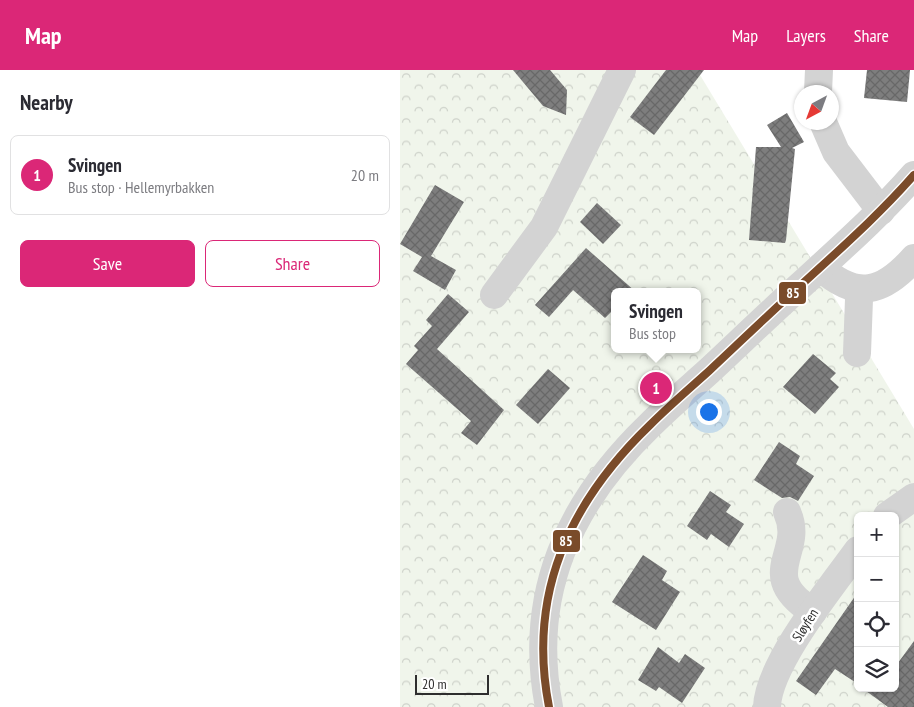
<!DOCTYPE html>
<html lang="en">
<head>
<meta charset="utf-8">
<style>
	:root { --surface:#fff; --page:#f2f2f3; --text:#2b2b33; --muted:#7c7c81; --line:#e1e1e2; --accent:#db2777 }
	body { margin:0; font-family:"PT Sans Narrow",sans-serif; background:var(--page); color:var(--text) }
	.controls { position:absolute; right:15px; bottom:15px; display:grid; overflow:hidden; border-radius:8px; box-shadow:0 1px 4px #0004 }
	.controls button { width:45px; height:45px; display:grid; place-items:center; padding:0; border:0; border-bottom:1px solid var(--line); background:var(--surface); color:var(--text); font:25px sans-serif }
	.compass { position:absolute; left:394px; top:15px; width:45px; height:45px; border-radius:50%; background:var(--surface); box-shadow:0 1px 4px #0004; rotate:221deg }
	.scale { position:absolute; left:15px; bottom:12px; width:74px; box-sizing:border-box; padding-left:5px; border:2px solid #2e2e2e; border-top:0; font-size:14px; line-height:18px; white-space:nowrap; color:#2e2e2e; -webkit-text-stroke:4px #fff; paint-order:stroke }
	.you { position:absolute; left:308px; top:341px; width:18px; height:18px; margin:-12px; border:4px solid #fff; border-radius:50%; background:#1a73e8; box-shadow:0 0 0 8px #1a73e833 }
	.badge { display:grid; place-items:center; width:32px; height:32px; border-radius:50%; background:var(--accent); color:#fff; font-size:16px; font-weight:700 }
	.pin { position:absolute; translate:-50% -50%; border:2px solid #fff; box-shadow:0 1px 5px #0006 }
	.popup { position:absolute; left:211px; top:218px; width:90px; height:65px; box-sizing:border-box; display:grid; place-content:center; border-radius:8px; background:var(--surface); filter:drop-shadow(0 1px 4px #0005); font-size:16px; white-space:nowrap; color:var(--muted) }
	.popup b { font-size:19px; color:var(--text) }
	.popup::after { content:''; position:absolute; left:50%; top:100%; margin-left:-10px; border:10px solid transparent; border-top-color:var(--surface) }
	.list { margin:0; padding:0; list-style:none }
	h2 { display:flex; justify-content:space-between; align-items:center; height:65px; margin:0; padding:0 20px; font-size:21px }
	h2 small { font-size:16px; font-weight:400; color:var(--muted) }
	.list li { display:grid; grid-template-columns:32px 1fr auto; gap:15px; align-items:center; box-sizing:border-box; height:80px; margin:0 10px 10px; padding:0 10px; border:1px solid var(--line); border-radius:8px }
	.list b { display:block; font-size:19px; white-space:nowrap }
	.list p { margin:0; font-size:16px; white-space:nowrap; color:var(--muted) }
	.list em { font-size:16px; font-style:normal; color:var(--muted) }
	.actions { display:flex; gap:10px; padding:15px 20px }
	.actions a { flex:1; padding:11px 0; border:1px solid var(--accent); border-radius:8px; text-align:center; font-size:18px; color:var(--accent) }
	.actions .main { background:var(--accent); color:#fff }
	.icon { flex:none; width:28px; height:28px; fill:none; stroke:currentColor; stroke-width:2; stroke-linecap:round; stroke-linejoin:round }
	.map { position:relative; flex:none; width:514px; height:637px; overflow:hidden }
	header { display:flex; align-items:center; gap:30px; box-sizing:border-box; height:70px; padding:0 25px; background:var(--accent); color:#fff }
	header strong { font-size:24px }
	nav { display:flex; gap:28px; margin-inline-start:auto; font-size:18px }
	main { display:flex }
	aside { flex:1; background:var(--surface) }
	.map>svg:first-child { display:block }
	.forest { fill:url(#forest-crowns); fill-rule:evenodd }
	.building { fill:url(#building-cross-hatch) }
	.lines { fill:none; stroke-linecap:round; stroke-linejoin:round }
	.minor { stroke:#d3d3d3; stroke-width:28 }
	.bus-1-casing { stroke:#fff; stroke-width:11 }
	.bus-1 { stroke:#7a4b2a; stroke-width:8 }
	.labels { text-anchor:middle; stroke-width:5; stroke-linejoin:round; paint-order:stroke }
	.street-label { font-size:14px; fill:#2e2e2e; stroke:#fff }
	.line-badge { stroke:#fff; stroke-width:2 }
	.badge-label { font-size:14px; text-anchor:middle; font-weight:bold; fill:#fff }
</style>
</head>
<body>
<header>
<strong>Map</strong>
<nav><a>Map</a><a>Layers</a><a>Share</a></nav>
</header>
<main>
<aside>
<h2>Nearby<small></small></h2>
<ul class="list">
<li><span class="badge">1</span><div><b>Svingen</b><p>Bus stop · Hellemyrbakken</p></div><em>20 m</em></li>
</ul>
<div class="actions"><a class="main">Save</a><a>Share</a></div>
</aside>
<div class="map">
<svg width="514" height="637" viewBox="0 0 514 637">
	<defs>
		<pattern id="forest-crowns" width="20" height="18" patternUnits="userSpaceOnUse" patternTransform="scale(1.25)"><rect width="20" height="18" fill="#f0f5eb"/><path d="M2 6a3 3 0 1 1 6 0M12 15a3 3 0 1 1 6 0" fill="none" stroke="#ced2ca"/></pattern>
		<pattern id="building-cross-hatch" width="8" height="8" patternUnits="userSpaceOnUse" patternTransform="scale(1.25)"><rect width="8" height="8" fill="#7e7e7e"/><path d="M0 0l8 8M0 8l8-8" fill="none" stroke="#686868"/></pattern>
	</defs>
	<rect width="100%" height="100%" fill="#fff"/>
	<path class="forest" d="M 0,0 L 297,0 L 514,359 L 514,637 L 0,637 ZM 215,222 L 297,222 L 297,279 L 215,279 ZM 458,446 L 495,446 L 495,618 L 458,618 Z"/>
	<g class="building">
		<path d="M 113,0 L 150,0 L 167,20 L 166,45 L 143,36 Z"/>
		<path d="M 266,0 L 304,0 L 254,65 L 230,47 Z"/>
		<path d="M 467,0 L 510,0 L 507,32 L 464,28 Z"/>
		<path d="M 387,43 L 404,72 L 392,78 L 395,79 L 386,170 L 385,173 L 349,170 L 356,77 L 381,77 L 367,55 Z"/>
		<path d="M 35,115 L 64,132 L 31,186 L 56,200 L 45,220 L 13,201 L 22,187 L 0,174 Z"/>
		<path d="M 197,133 L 221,155 L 203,174 L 180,152 Z"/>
		<path d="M 186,178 L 236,222 L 215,222 L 215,238 L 205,248 L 173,220 L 149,247 L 135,235 Z"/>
		<path d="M 48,224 L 69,242 L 37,279 L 104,340 L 77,375 L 61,363 L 71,351 L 6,294 L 18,280 L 14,276 L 32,256 L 26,250 Z"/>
		<path d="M 413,284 L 436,303 L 430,309 L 439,317 L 415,344 L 383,317 Z"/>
		<path d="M 148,299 L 170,318 L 138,354 L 116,335 Z"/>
		<path d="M 379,372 L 400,386 L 396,394 L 414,406 L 398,431 L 390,427 L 382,428 L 354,410 Z"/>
		<path d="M 310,421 L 331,435 L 326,442 L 344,454 L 329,477 L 311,464 L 307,470 L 287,456 Z"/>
		<path d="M 243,485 L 267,501 L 262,510 L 280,522 L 256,560 L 212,532 Z"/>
		<path d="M 458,522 L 458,614 L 435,599 L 416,625 L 396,611 Z"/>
		<path d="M 514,571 L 514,637 L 488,637 L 462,618 L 495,618 L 495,597 Z"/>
		<path d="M 258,577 L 279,593 L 285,584 L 305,598 L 282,633 L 259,617 L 256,621 L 238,610 Z"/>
	</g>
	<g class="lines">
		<g class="minor">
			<path d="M 418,22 L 419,0"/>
			<path d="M 423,52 L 436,82 L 481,141"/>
			<path d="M 421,198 C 457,230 483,223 514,188"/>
			<path d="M 457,218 L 459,229 L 457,283"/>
			<path d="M 94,225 L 144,157 L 222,0"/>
			<path d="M 387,442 C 406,483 354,504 413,542"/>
			<path d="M 487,446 L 514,427"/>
			<path d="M 149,637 C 127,524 169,433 250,355 C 269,336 289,319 309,301 C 339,273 369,244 400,216 C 439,180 479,145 514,105"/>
			<path d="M 367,637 C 368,594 432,516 458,480"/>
		</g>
		<defs>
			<path id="bus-1" d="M 149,637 C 127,524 169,433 250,355 C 269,336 289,319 309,301 C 339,273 369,244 400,216 C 439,180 479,145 514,105"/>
		</defs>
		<use href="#bus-1" class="bus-1-casing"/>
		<use href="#bus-1" class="bus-1"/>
	</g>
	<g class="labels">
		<g class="street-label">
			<text transform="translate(405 555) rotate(-58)" y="5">Sløyfen</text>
		</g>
	</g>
	<g class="line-badge">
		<rect x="378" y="211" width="29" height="24" rx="5" fill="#7a4b2a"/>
		<rect x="152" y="459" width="29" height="24" rx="5" fill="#7a4b2a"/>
	</g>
	<g class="badge-label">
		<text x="393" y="228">85</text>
		<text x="166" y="476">85</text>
	</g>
</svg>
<div class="controls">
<button>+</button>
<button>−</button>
<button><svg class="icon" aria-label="locate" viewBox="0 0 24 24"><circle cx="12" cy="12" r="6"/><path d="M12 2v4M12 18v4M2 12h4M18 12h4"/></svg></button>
<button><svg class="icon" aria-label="layers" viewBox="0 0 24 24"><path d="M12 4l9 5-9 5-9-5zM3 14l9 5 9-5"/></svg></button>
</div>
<svg class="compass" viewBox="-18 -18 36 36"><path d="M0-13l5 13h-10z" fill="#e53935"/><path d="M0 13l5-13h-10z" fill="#7c7c81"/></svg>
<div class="scale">20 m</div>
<div class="you"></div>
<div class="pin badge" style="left:256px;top:318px">1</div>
<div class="popup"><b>Svingen</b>Bus stop</div>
</div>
</main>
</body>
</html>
